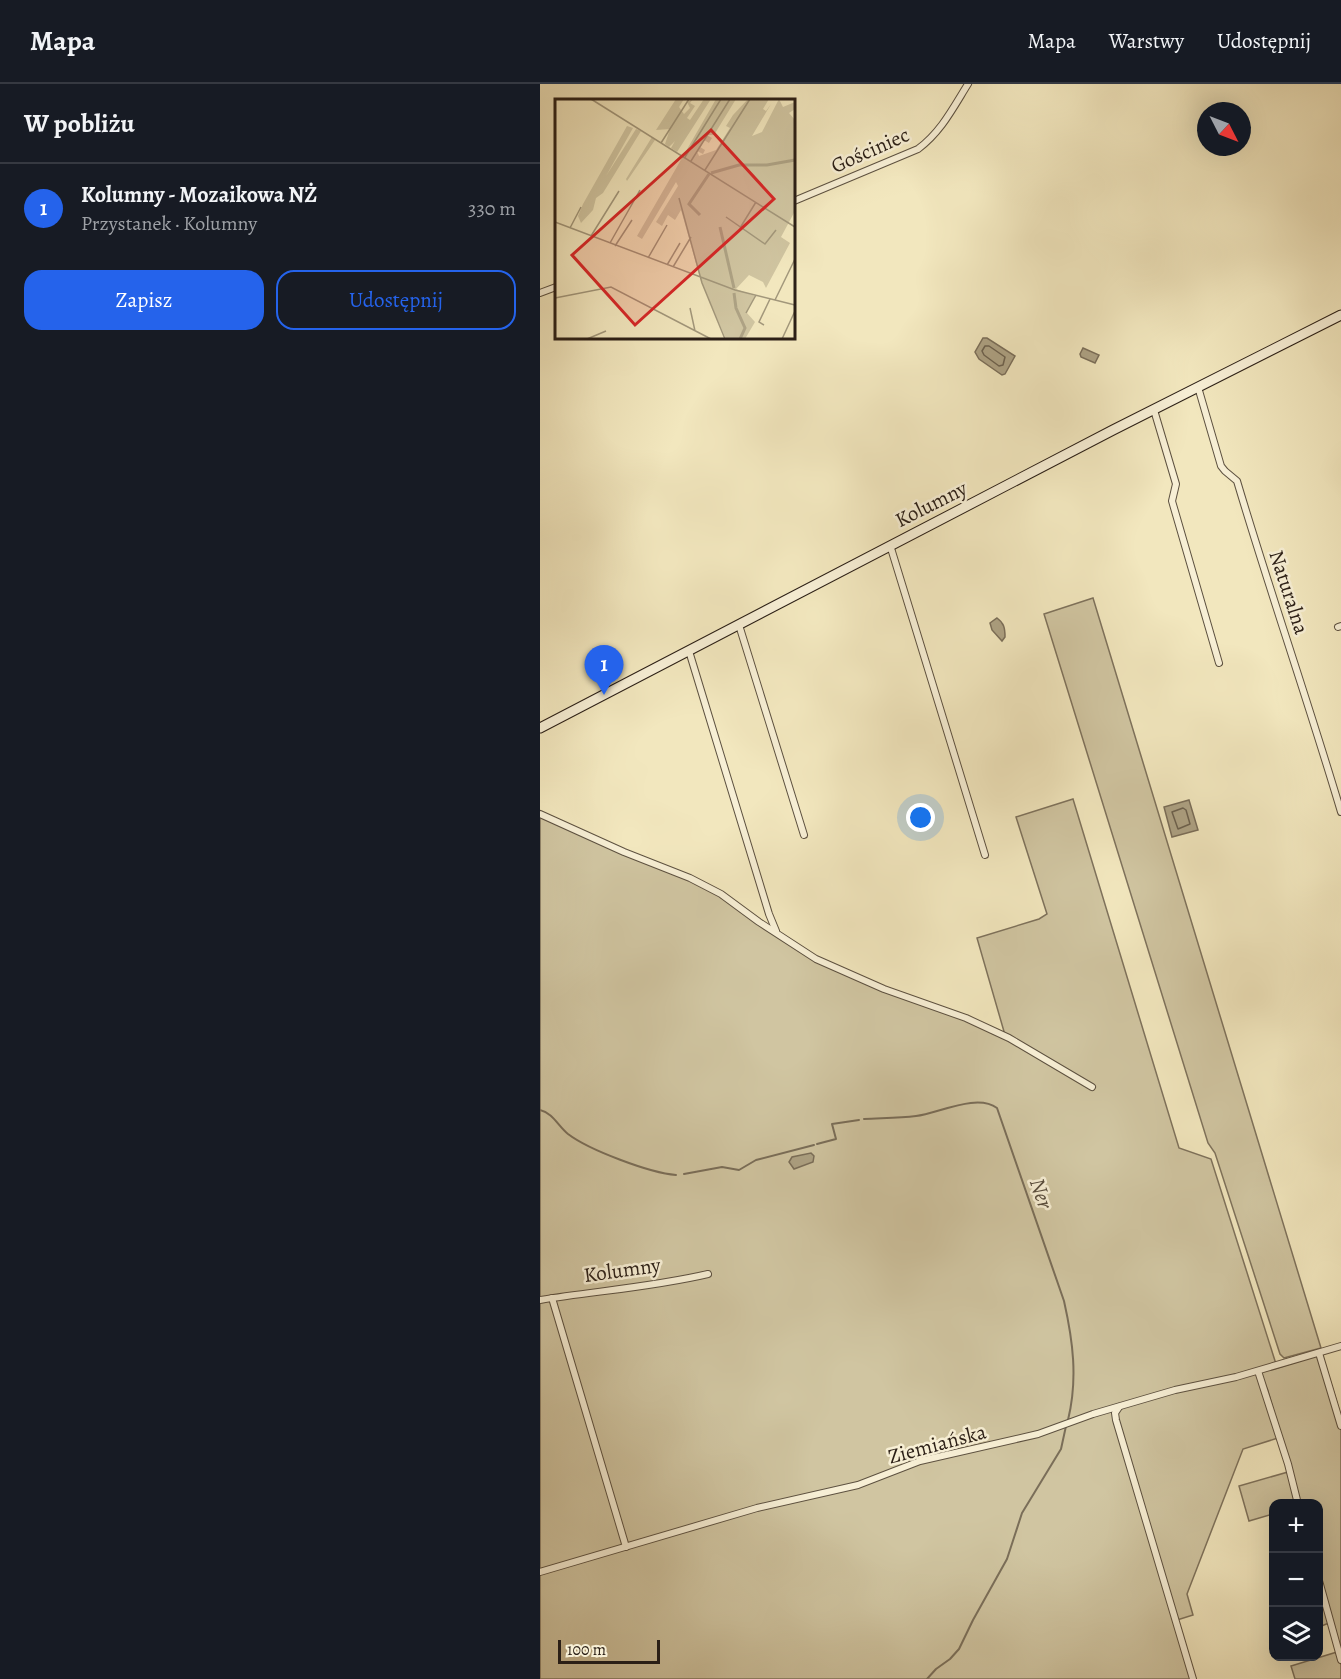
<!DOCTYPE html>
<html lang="pl">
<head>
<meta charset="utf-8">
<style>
	:root { --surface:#171b24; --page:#20242c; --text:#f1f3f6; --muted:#9ea1a6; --line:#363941; --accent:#2563eb }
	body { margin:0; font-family:Alegreya,serif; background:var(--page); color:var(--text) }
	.controls { position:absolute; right:18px; bottom:18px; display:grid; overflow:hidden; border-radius:12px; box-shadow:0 6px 24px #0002 }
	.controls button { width:54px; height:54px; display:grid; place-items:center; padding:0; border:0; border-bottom:2px solid var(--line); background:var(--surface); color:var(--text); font:30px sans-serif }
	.compass { position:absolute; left:657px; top:18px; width:54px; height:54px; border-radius:50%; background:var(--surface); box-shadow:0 6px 24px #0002; rotate:132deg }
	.scale { position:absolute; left:18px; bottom:15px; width:102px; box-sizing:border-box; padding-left:6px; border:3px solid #2b1f16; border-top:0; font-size:16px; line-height:21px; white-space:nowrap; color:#2b1f16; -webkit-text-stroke:4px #f7efd5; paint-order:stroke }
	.you { position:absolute; left:381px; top:734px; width:21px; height:21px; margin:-15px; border:4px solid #fff; border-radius:50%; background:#1a73e8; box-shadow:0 0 0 9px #1a73e833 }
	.badge { display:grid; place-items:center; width:39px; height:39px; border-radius:50%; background:var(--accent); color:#fff; font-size:20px; font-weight:700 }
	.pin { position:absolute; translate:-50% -50px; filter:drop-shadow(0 2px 3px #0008) }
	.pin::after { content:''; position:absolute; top:32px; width:21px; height:18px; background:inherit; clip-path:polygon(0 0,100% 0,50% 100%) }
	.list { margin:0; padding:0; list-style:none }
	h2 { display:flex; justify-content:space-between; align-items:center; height:78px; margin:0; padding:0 24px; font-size:26px }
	h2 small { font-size:20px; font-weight:400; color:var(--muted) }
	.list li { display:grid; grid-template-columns:39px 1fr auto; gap:18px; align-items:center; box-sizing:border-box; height:90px; padding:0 24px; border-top:2px solid var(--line) }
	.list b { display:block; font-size:22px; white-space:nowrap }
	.list p { margin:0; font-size:20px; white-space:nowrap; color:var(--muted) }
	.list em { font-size:20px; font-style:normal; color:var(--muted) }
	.actions { display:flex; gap:12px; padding:18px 24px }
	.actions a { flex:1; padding:14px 0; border:2px solid var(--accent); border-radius:18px; text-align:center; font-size:21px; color:var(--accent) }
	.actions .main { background:var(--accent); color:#fff }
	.icon { flex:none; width:33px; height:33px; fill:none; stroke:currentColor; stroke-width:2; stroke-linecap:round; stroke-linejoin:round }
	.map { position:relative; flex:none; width:801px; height:1595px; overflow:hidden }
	header { display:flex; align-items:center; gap:36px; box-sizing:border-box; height:84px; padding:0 30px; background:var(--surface); border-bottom:2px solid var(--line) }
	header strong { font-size:28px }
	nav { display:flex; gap:33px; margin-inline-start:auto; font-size:21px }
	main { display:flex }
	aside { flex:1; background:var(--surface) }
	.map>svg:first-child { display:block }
	.green { fill:#d0c5a1; stroke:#7e725c; stroke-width:1.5 }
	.water { fill:#aea385; stroke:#7a6e59; stroke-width:1.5 }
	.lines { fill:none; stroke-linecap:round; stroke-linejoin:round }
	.shore { stroke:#6c614e; stroke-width:1.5 }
	.stream { stroke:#7a6e59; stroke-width:2 }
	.street-casing { stroke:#5d5140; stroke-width:8 }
	.secondary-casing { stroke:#2b1f16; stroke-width:11 }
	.street { stroke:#f7efd5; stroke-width:6 }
	.secondary { stroke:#f7efd5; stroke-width:9 }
	.labels { text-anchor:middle; stroke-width:5; stroke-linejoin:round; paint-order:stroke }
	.street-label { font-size:21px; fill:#2b1f16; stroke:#f7efd5 }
	.water-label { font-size:22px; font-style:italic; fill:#594d3d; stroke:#f7efd5 }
	.inset-river { fill:none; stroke:#aea385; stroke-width:3 }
	.inset-road { fill:none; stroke:#a2977b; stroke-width:1.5 }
	.view { fill:#d62828; fill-opacity:0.15; stroke:#d62828; stroke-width:3 }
	.inset-edge { fill:none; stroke:#2b1f16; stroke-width:3 }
</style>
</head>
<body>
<header>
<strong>Mapa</strong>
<nav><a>Mapa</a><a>Warstwy</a><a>Udostępnij</a></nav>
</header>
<main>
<aside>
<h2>W pobliżu<small></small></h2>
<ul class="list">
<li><span class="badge">1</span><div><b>Kolumny - Mozaikowa NŻ</b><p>Przystanek · Kolumny</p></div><em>330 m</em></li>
</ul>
<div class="actions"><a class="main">Zapisz</a><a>Udostępnij</a></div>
</aside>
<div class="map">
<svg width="801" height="1595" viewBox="0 0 801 1595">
	<rect width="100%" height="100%" fill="#f2e7be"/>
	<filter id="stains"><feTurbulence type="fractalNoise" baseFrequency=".00333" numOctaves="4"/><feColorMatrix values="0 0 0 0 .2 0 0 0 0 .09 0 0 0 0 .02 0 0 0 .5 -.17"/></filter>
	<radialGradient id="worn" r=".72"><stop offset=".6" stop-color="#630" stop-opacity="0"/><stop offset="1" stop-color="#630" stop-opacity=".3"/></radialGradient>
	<g class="green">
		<path d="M 553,514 L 781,1264 L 744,1274 L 740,1270 L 675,1069 L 668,1059 L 504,530 Z"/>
		<path d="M 533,715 L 639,1064 L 671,1075 L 736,1280 L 734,1285 L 782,1270 L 801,1332 L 801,1570 L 779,1488 L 778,1420 L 760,1419 L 727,1304 L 738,1354 L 703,1365 L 647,1510 L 653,1531 L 637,1536 L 651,1595 L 0,1595 L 0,731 L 126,785 L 179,810 L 289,881 L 465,951 L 437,854 L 499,835 L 507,830 L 476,733 Z"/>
		<path d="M 748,1388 L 756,1419 L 734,1420 L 733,1430 L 709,1437 L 699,1402 Z"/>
		<path d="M 778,1500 L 789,1539 L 779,1543 L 778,1543 Z"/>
		<path d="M 797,1568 L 801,1581 L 801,1595 L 755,1595 L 751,1582 Z"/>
	</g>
	<g class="water">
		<path d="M 443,254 L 447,254 L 475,272 L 465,290 L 462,291 L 439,275 L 435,268 Z"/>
		<path d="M 543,264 L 559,271 L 555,279 L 541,273 L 540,270 Z"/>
		<path d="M 457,534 C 464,539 465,544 465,553 L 462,557 L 452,546 L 450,539 Z"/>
		<path d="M 649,716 L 658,746 L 632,753 L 624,723 Z"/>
		<path d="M 271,1069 L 274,1072 L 273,1078 L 254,1085 L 249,1078 L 252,1073 Z"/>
	</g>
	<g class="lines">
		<g class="shore">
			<path d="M 445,262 L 449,262 L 465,273 L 463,281 L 459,282 L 444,271 L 442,267 Z"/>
			<path d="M 643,724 L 646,726 L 650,740 L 638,745 L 632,728 Z"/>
		</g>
		<g class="stream">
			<path d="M 0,1026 C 13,1029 18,1042 28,1050 C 49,1066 110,1089 136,1091"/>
			<path d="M 324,1035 C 341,1034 359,1034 376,1032 C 399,1029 437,1009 457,1024 L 524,1217 C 533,1257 538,1295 528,1336"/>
			<path d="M 277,1060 L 296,1055 L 292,1040 L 319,1036"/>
			<path d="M 144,1090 L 182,1083 L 199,1086 L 216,1076 L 274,1061"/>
			<path d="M 387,1595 L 396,1585 L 410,1575 L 419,1565 L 433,1536 L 467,1475 L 482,1429 L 521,1365 L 526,1342"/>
		</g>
		<defs>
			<g id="street">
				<path d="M 254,117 L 378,65 C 401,48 413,24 428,0"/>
				<path d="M 0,209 L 16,203"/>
				<path d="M 658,303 L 681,382 L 685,387 L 697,397 C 730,508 768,617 801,728"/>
				<path d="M 614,326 L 636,400 L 632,417 L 679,579"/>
				<path d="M 350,461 L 445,771"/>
				<path d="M 199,541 L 264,751"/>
				<path d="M 798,543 L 801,542"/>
				<path d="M 149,567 L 229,830 L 236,847"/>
				<path d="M 0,730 L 84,768 L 150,794 L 181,810 L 219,838 L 276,875 L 344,905 L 426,934 L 469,954 L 552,1003"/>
				<path d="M 12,1214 L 86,1463"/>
				<path d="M 0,1216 C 56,1207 113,1203 168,1190"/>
				<path d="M 779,1269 L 801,1342"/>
				<path d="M 718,1287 L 748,1380 L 758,1420"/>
				<path d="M 579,1323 L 575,1329 L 576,1336 L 653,1595"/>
				<path d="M 0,1488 L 217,1424 L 318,1401 L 380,1377 L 498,1350 L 553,1330 L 635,1306 L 696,1293 L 801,1262"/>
				<path d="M 778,1493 L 801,1576"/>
			</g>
			<path id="secondary" d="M 0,644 L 573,346 L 801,231"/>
		</defs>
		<use href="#street" class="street-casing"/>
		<use href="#secondary" class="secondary-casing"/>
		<use href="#street" class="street"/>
		<use href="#secondary" class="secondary"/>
	</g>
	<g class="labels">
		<g class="street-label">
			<text transform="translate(330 66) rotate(-24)" y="7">Gościniec</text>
			<text transform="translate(391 420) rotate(-27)" y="7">Kolumny</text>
			<text transform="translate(749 508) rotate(72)" y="7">Naturalna</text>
			<text transform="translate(82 1186) rotate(-8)" y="7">Kolumny</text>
			<text transform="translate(397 1360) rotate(-15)" y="7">Ziemiańska</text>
		</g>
		<g class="water-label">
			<text transform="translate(502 1109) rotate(71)" y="8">Ner</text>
		</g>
	</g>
	<g transform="translate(15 15)">
		<rect width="240" height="240" fill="#f2e7be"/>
		<path d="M 121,0 L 129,0 L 124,8 L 129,15 L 135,9 L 132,3 L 138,0 L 135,4 L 140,7 L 132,19 L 135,21 L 149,0 L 156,0 L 122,53 L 116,49 L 120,42 L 114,48 L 110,45 L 115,30 L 101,31 ZM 161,0 L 181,0 L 159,36 L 152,36 L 157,39 L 154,44 L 149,41 L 145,48 L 150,51 L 148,55 L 142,52 L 144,57 L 161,51 L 175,29 L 171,27 L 178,16 L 193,0 L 219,0 L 214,0 L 208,10 L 211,12 L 216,5 L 197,37 L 207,33 L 224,0 L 228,8 L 240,3 L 240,10 L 234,14 L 240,21 L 240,112 L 226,138 L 235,144 L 211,189 L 208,183 L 194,176 L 181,190 L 200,197 L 192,214 L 200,223 L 190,240 L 171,240 L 146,182 L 126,111 L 120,121 L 113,116 L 107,127 L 101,123 L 123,87 L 121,83 L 87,140 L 82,137 ZM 72,27 L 78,29 L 51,77 L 81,30 L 86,32 L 48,94 L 41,99 L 38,111 L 26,124 L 23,117 L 28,105 ZM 97,38 L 100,41 L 72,82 L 71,80 Z" fill="#d0c5a1"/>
		<path class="inset-river" d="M 156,74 L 184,66 L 212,66 L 240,61M 145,116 L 134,105 L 154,75M 165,128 L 179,189M 179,194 L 181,209 L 190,229 L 185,240"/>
		<path class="inset-road" d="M 36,0 L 240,128M 106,44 L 134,0M 130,58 L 166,0M 136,62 L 175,0M 150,71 L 195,0M 124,99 L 147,184 L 170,240M 171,118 L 210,145 L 221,131M 0,123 L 180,191 L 240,206M 15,129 L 26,108M 185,129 L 201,103M 36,137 L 64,92M 55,144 L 85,91M 60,147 L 77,121M 93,159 L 112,126M 112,166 L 125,144M 118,168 L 136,138M 0,199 L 56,188 L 156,240M 220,201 L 240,160M 135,209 L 140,232M 191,214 L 201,196M 209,226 L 204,223 L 215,200M 32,240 L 51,232M 227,240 L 240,212"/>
		<path class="view" d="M 156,31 L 219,100 L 80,226 L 17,156 Z"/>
		<rect width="240" height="240" class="inset-edge"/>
	</g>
	<rect width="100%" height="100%" filter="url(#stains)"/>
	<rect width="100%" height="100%" fill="url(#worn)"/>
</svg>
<div class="controls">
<button>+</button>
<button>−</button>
<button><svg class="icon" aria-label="layers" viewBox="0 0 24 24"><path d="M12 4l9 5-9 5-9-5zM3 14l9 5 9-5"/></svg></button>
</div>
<svg class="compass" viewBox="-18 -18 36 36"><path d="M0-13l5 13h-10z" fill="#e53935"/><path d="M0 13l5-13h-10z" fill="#9ea1a6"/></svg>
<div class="scale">100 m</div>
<div class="you"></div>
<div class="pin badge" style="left:64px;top:611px">1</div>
</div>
</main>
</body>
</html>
